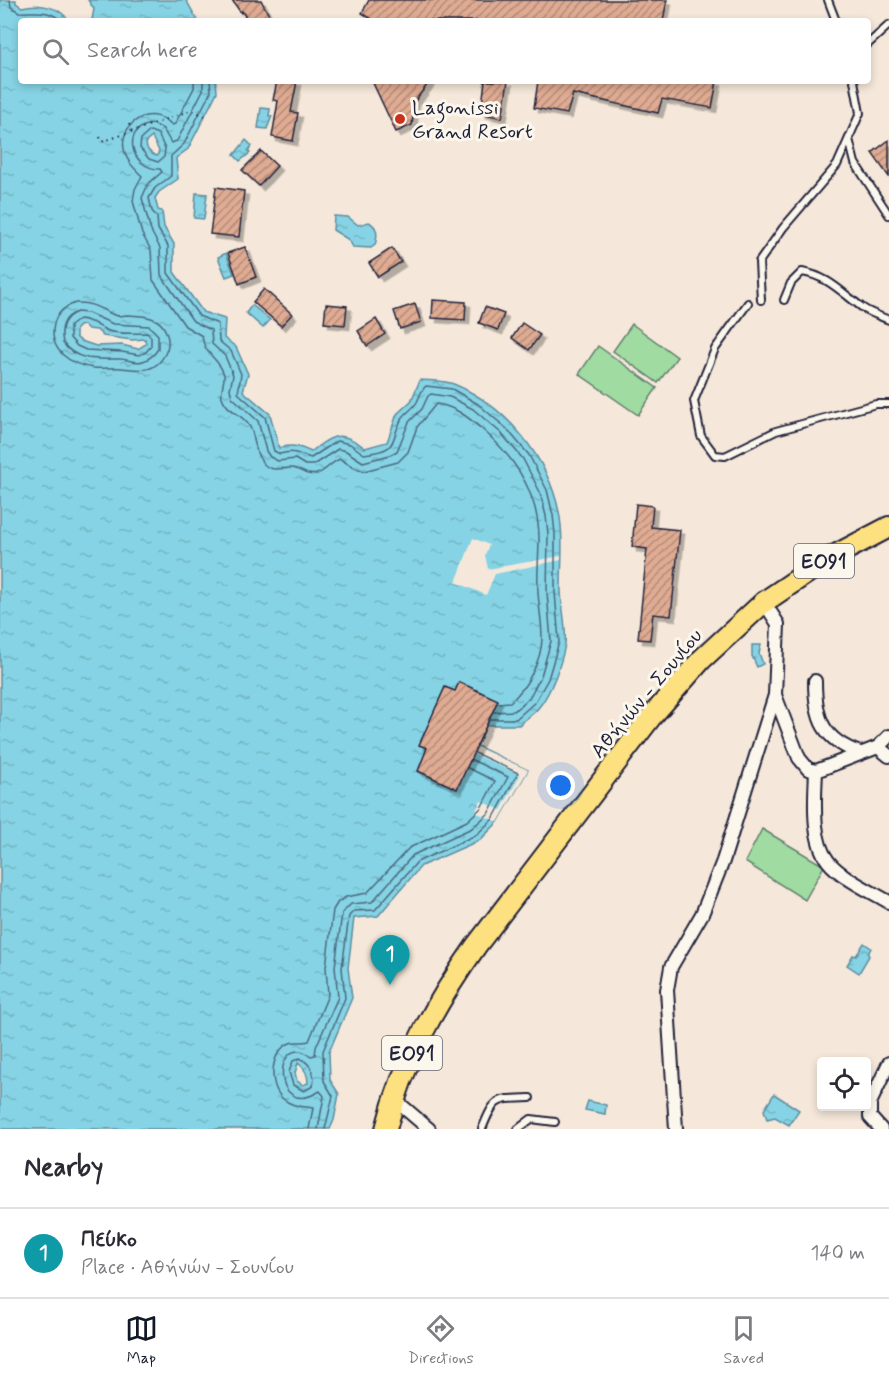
<!DOCTYPE html>
<html lang="en">
<head>
<meta charset="utf-8">
<style>
	:root { --surface:#fff; --page:#f2f2f3; --text:#2b2b33; --muted:#7c7c81; --line:#e1e1e2; --accent:#111827 }
	body { margin:0; font-family:Mynerve,sans-serif; background:var(--page); color:var(--text) }
	.controls { position:absolute; right:18px; bottom:18px; display:grid; overflow:hidden; border-radius:6px; box-shadow:0 3px 9px #0003 }
	.controls button { width:54px; height:54px; display:grid; place-items:center; padding:0; border:0; border-bottom:2px solid var(--line); background:var(--surface); color:var(--text); font:30px sans-serif }
	.you { position:absolute; left:561px; top:786px; width:21px; height:21px; margin:-15px; border:4px solid #fff; border-radius:50%; background:#1a73e8; box-shadow:0 0 0 9px #1a73e833 }
	.badge { display:grid; place-items:center; width:39px; height:39px; border-radius:50%; background:var(--accent); color:#fff; font-size:20px; font-weight:700 }
	.pin { position:absolute; translate:-50% -50px; filter:drop-shadow(0 2px 3px #0008) }
	.pin::after { content:''; position:absolute; top:32px; width:21px; height:18px; background:inherit; clip-path:polygon(0 0,100% 0,50% 100%) }
	.list { margin:0; padding:0; list-style:none }
	h2 { display:flex; justify-content:space-between; align-items:center; height:78px; margin:0; padding:0 24px; font-size:26px }
	h2 small { font-size:20px; font-weight:400; color:var(--muted) }
	.list li { display:grid; grid-template-columns:39px 1fr auto; gap:18px; align-items:center; box-sizing:border-box; height:90px; padding:0 24px; border-top:2px solid var(--line) }
	.list b { display:block; font-size:22px; white-space:nowrap }
	.list p { margin:0; font-size:20px; white-space:nowrap; color:var(--muted) }
	.list em { font-size:20px; font-style:normal; color:var(--muted) }
	.icon { flex:none; width:33px; height:33px; fill:none; stroke:currentColor; stroke-width:2; stroke-linecap:round; stroke-linejoin:round }
	.map { position:relative; flex:none; width:889px; height:1129px; overflow:hidden }
	.search { position:absolute; background:var(--surface); box-shadow:0 3px 9px #0003; left:18px; right:18px; top:18px; height:66px; display:flex; align-items:center; gap:15px; box-sizing:border-box; padding:0 21px; border-radius:6px; color:var(--muted); font-size:22px }
	.sheet { height:168px; background:var(--surface) }
	nav { display:flex; justify-content:space-around; align-items:center; box-sizing:border-box; height:84px; border-top:2px solid var(--line); background:var(--surface); font-size:16px; color:var(--muted) }
	nav a { display:grid; justify-items:center; gap:3px }
	nav .on { color:var(--accent) }
	.map>svg:first-child { display:block }
	.pitch { fill:#a0dba1; stroke:#617e6e; stroke-width:1.5 }
	.water { fill:url(#water-ripples); stroke:#5d8ca0; stroke-width:1.5; fill-rule:evenodd }
	.pier { fill:#f5e8da }
	.lines { fill:none; stroke-linecap:round; stroke-linejoin:round }
	.shore { stroke:#4a697f; stroke-width:1.5 }
	.building { fill:url(#building-hatch); stroke:#22223b; stroke-width:1.5; filter:url(#shadow) }
	.service-casing { stroke:#22223b; stroke-width:10 }
	.minor-casing { stroke:#22223b; stroke-width:16 }
	.primary-casing { stroke:#22223b; stroke-width:24 }
	.path { stroke:#22223b; stroke-width:2; stroke-dasharray:1.5 4.5; stroke-linecap:butt }
	.service { stroke:#fbf7ec; stroke-width:6 }
	.minor { stroke:#fbf7ec; stroke-width:12 }
	.primary { stroke:#fde080; stroke-width:20 }
	.poi-dot { fill:#c8321e; stroke:#fbf7ec; stroke-width:2 }
	.labels { text-anchor:middle; stroke-width:6; stroke-linejoin:round; paint-order:stroke }
	.shield { fill:#fbf7ec; stroke:#636270; stroke-width:1.5 }
	.shield-label { font-size:20px; font-weight:bold; fill:#22223b }
	.poi-label { font-size:21px; fill:#22223b; stroke:#fbf7ec; text-anchor:start }
	.street-label { font-size:21px; fill:#22223b; stroke:#fbf7ec }
</style>
</head>
<body>
<div class="map">
<svg width="889" height="1129" viewBox="0 0 889 1129">
	<defs>
		<pattern id="water-ripples" width="26" height="14" patternUnits="userSpaceOnUse" patternTransform="scale(1.5)"><rect width="26" height="14" fill="#85d3e4"/><path d="M2 4q2-2 4 0t4 0M15 11q2-2 4 0t4 0" fill="none" stroke="#73b5c4"/></pattern>
		<pattern id="building-hatch" width="6" height="6" patternUnits="userSpaceOnUse" patternTransform="scale(1.5)"><rect width="6" height="6" fill="#dfab92"/><path d="M-1 1l2-2M0 6l6-6M5 7l2-2" fill="none" stroke="#b48b78"/></pattern>
		<filter id="shadow"><feDropShadow dx="4.5" dy="4.5" stdDeviation="0" flood-color="#0004"/></filter>
	</defs>
	<rect width="100%" height="100%" fill="#f5e8da"/>
	<filter id="ink" filterUnits="userSpaceOnUse"><feTurbulence type="fractalNoise" baseFrequency=".0167" numOctaves="2"/><feDisplacementMap in="SourceGraphic" scale="12" xChannelSelector="R" yChannelSelector="G"/><feConvolveMatrix kernelMatrix="1 2 1 2 8 2 1 2 1" color-interpolation-filters="sRGB"/></filter>
	<g filter="url(#ink)">
		<g class="pitch">
			<path d="M 632,324 L 677,357 L 658,383 L 613,351 Z"/>
			<path d="M 598,346 L 657,388 L 638,415 L 579,374 Z"/>
			<path d="M 762,829 L 824,866 L 805,900 L 745,862 Z"/>
		</g>
		<g class="water">
			<path d="M 0,0 L 16,0 L 16,3 L 22,7 C 38,3 60,6 69,21 L 21,21 L 21,81 L 216,81 L 217,92 L 188,149 L 176,158 L 178,179 L 159,192 L 155,198 L 158,210 L 162,211 L 164,227 L 174,244 L 174,272 L 203,312 L 225,319 L 224,338 L 236,347 L 248,374 L 243,391 L 270,414 L 279,448 C 291,444 299,446 311,452 C 332,434 342,430 365,448 L 387,442 L 397,414 L 411,401 L 420,380 C 431,381 446,380 456,385 C 507,407 548,458 559,512 C 564,537 561,564 561,589 C 561,607 567,626 565,644 C 562,662 551,693 539,707 C 534,714 525,719 519,725 L 487,725 L 477,746 L 528,770 L 498,822 L 480,840 L 421,866 L 378,916 L 354,918 L 348,968 L 352,998 L 329,1052 L 330,1080 L 339,1094 L 334,1120 L 330,1129 L 0,1129 ZM 152,137 L 159,151 L 157,156 C 150,154 146,149 146,142 ZM 84,325 L 88,329 L 97,330 L 103,336 L 132,340 L 145,339 L 146,344 L 138,349 L 122,345 L 96,346 L 81,341 L 76,337 L 76,329 L 79,326 ZM 298,1063 C 305,1068 308,1074 308,1083 L 303,1085 L 297,1081 L 295,1073 Z"/>
			<path d="M 88,0 L 186,0 L 198,21 L 87,21 L 92,20 L 94,9 Z"/>
			<path d="M 261,108 L 270,109 L 269,116 L 272,116 L 267,129 L 258,128 Z"/>
			<path d="M 246,140 L 252,146 L 248,151 L 250,153 L 240,161 L 234,155 Z"/>
			<path d="M 196,193 L 207,194 L 204,219 L 194,218 Z"/>
			<path d="M 334,216 L 348,217 L 358,225 L 369,222 C 378,227 378,235 375,245 L 371,248 L 353,247 L 349,240 L 333,230 Z"/>
			<path d="M 226,253 L 234,274 L 226,277 L 218,257 Z"/>
			<path d="M 252,305 L 270,320 L 263,328 L 246,313 Z"/>
			<path d="M 752,645 L 761,645 L 759,653 L 763,664 L 757,667 L 752,656 Z"/>
			<path d="M 864,943 L 871,948 L 868,954 L 869,956 L 859,973 L 847,965 L 853,955 L 856,956 Z"/>
			<path d="M 774,1094 L 799,1110 L 789,1125 L 775,1117 L 767,1119 L 764,1110 Z"/>
			<path d="M 588,1101 L 606,1105 L 605,1114 L 585,1110 Z"/>
		</g>
		<g class="pier">
			<path d="M 473,538 L 489,545 L 485,555 L 488,569 L 561,556 L 561,560 L 495,574 L 486,595 L 456,582 Z"/>
			<path d="M 477,747 L 528,770 L 498,822 L 475,812 L 481,801 L 501,810 L 520,775 L 473,754 Z"/>
		</g>
		<g class="lines">
			<g class="shore">
				<path d="M 10,0 L 11,7 L 19,12 C 36,13 47,8 62,21"/>
				<path d="M 194,81 L 194,88 L 175,124 L 172,125 C 150,102 116,125 125,153 C 128,163 135,169 142,176 L 135,189 L 133,201 L 142,234 L 151,250 L 153,280 L 185,326 L 202,336 C 204,356 220,358 224,375 C 225,382 220,389 222,397 C 226,411 243,414 250,427 C 255,436 254,448 259,457 C 268,474 277,468 291,468 C 300,468 306,477 317,474 C 326,471 331,462 340,459 L 355,468 L 364,471 L 398,462 L 408,452 L 417,427 L 436,404 C 455,406 469,418 483,430 C 515,458 538,493 539,537 C 539,555 537,574 538,592 C 539,608 542,623 542,638 C 542,660 526,689 510,702 L 498,703"/>
				<path d="M 203,81 L 203,90 L 177,141 L 171,143 L 163,129 L 153,124 C 121,126 129,169 160,169 L 162,172 L 148,184 L 142,198 L 151,231 L 160,248 L 161,275 L 193,321 L 211,330 L 212,344 L 225,356 L 233,375 L 230,389 L 232,397 L 258,421 L 266,451 L 270,457 L 278,461 L 295,459 L 305,465 L 313,465 L 338,449 L 346,451 L 363,462 L 390,455 L 397,451 L 409,422 L 422,409 L 428,396 L 431,394 L 450,397 L 473,409 L 501,433 L 523,459 L 540,492 L 546,516 L 548,534 L 547,592 L 551,641 L 541,676 L 529,698 L 514,711 L 494,712"/>
				<path d="M 210,81 L 211,91 L 184,144 L 171,156 L 171,176 L 155,188 L 149,198 L 152,211 L 157,217 L 158,229 L 168,246 L 168,273 L 199,316 L 218,324 L 219,341 L 231,351 L 241,374 L 238,393 L 265,417 L 274,451 L 280,454 C 295,450 297,454 311,458 L 337,441 L 350,444 L 364,454 C 399,450 389,444 401,420 C 405,413 413,409 417,402 C 420,396 421,390 426,386 L 452,389 L 478,404 L 506,428 L 529,455 L 547,490 L 553,515 L 555,534 L 555,592 L 559,642 L 548,679 L 535,702 L 516,719 L 491,719"/>
				<path d="M 150,131 L 158,134 L 165,149 L 164,157 L 158,162 L 149,159 L 140,148 L 141,139 Z"/>
				<path d="M 76,303 C 91,302 101,309 114,315 C 118,317 123,315 127,315 C 142,316 160,315 166,332 C 169,339 169,347 165,354 C 155,374 139,370 122,368 C 113,367 103,369 94,368 C 71,365 48,351 54,324 C 56,314 65,306 76,303 Z"/>
				<path d="M 77,312 L 88,313 L 113,324 L 149,326 L 158,335 L 158,349 C 154,355 150,359 143,361 C 135,364 128,359 120,359 C 100,359 76,362 63,343 C 60,329 63,317 77,312 Z"/>
				<path d="M 79,319 C 90,319 98,326 106,330 C 116,335 136,333 147,333 L 151,337 L 151,346 L 146,352 L 139,355 L 122,352 L 86,350 L 77,346 L 70,338 L 70,326 Z"/>
				<path d="M 300,1058 C 311,1064 316,1074 313,1086 L 304,1091 L 293,1085 L 289,1072 L 293,1061 Z"/>
				<path d="M 309,1129 L 313,1108 C 301,1106 292,1107 282,1098 C 268,1084 270,1051 290,1043 C 296,1041 303,1043 309,1041 L 328,995 L 326,967 L 333,910 L 338,902 L 346,897 L 367,893 L 409,848 L 467,821 L 481,808 L 495,781 L 468,768"/>
				<path d="M 318,1129 L 324,1096 L 320,1091 C 270,1122 273,1029 311,1056 L 315,1055 L 316,1047 L 338,997 L 335,967 L 342,913 L 351,904 L 372,902 L 413,855 L 472,828 L 488,814 L 508,777 L 472,760"/>
				<path d="M 325,1129 L 333,1096 L 324,1081 L 323,1051 L 345,998 L 342,968 L 349,916 L 354,911 L 375,910 L 417,862 L 476,835 L 493,819 L 518,773 L 475,753"/>
			</g>
		</g>
		<g class="building">
			<path d="M 232,0 L 261,0 L 272,21 L 248,21 L 242,11 L 241,13 Z"/>
			<path d="M 369,0 L 667,0 L 663,21 L 375,21 L 362,13 Z"/>
			<path d="M 277,81 L 297,81 L 291,112 L 298,113 L 293,141 L 272,137 L 278,101 L 273,100 Z"/>
			<path d="M 372,81 L 430,81 L 415,101 L 412,125 L 396,132 Z"/>
			<path d="M 485,81 L 508,81 L 502,118 L 481,113 Z"/>
			<path d="M 538,81 L 717,81 L 712,108 L 662,99 L 658,113 L 573,94 L 567,114 L 534,108 Z"/>
			<path d="M 889,140 L 889,177 L 872,153 Z"/>
			<path d="M 261,151 L 277,166 L 259,186 L 242,170 Z"/>
			<path d="M 216,187 L 244,191 L 239,237 L 210,234 Z"/>
			<path d="M 245,247 L 256,277 L 239,284 L 228,253 Z"/>
			<path d="M 392,248 L 401,262 L 378,277 L 369,263 Z"/>
			<path d="M 264,289 L 292,314 L 281,326 L 253,302 Z"/>
			<path d="M 433,300 L 466,302 L 465,320 L 432,318 Z"/>
			<path d="M 326,304 L 347,306 L 345,325 L 324,323 Z"/>
			<path d="M 415,304 L 421,322 L 400,329 L 394,311 Z"/>
			<path d="M 485,307 L 504,314 L 498,330 L 479,323 Z"/>
			<path d="M 376,319 L 385,334 L 367,346 L 358,331 Z"/>
			<path d="M 522,323 L 540,335 L 529,350 L 512,338 Z"/>
			<path d="M 636,504 L 653,506 L 651,527 L 680,530 L 671,616 L 653,614 L 650,640 L 638,639 L 647,549 L 632,547 Z"/>
			<path d="M 459,682 L 498,700 L 457,789 L 418,771 L 427,748 L 419,745 L 445,687 L 455,691 Z"/>
		</g>
		<g class="lines">
			<defs>
				<g id="service">
					<path d="M 828,0 L 836,21"/>
					<path d="M 868,44 L 889,25"/>
					<path d="M 849,139 L 855,163 L 889,215"/>
					<path d="M 761,300 L 759,262 L 783,228 L 837,165 L 860,113 L 854,81"/>
					<path d="M 784,300 L 791,283 L 802,272 C 828,276 842,293 863,308 C 870,313 880,316 889,320"/>
					<path d="M 748,303 L 715,349 L 694,401 L 701,436 L 715,455 L 725,456 L 776,431 L 876,404 L 889,404"/>
					<path d="M 482,1129 C 495,1097 496,1099 530,1098"/>
					<path d="M 518,1129 L 531,1119 L 555,1122"/>
				</g>
				<g id="minor">
					<path d="M 764,602 L 778,624 L 775,695 L 799,758 L 808,769 L 816,771 L 878,747"/>
					<path d="M 815,681 C 815,719 823,740 860,753"/>
					<path d="M 889,736 L 878,747 L 889,756"/>
					<path d="M 816,771 C 815,797 811,839 828,861 C 840,877 872,892 889,902"/>
					<path d="M 394,1099 L 429,1129"/>
					<path d="M 676,1129 L 667,990 L 671,967 L 702,914 L 723,861 L 775,695"/>
					<path d="M 881,1129 L 870,1117 L 870,1103 L 889,1063"/>
				</g>
				<path id="primary" d="M 386,1129 C 403,1061 436,1003 476,946 L 651,717 L 701,660 L 764,602 L 826,560 L 889,527"/>
			</defs>
			<use href="#service" class="service-casing"/>
			<use href="#minor" class="minor-casing"/>
			<use href="#primary" class="primary-casing"/>
			<g class="path">
				<path d="M 129,124 L 132,132"/>
				<path d="M 100,137 L 102,142 L 192,110 L 205,116"/>
			</g>
			<use href="#service" class="service"/>
			<use href="#minor" class="minor"/>
			<use href="#primary" class="primary"/>
		</g>
	</g>
	<circle class="poi-dot" cx="400" cy="119" r="6"/>
	<g class="labels">
		<g class="shield">
			<rect x="794" y="544" width="60" height="34" rx="4.5"/>
			<rect x="382" y="1036" width="60" height="34" rx="4.5"/>
		</g>
		<g class="shield-label">
			<text x="824" y="568">ΕΟ91</text>
			<text x="412" y="1060">ΕΟ91</text>
		</g>
		<g class="poi-label">
			<text x="412" y="114">Lagonissi<tspan x="412" dy="24">Grand Resort</tspan></text>
		</g>
		<g class="street-label">
			<text transform="translate(646 693) rotate(-50)" y="7">Αθήνών - Σουνίου</text>
		</g>
	</g>
</svg>
<div class="controls">
<button><svg class="icon" aria-label="locate" viewBox="0 0 24 24"><circle cx="12" cy="12" r="6"/><path d="M12 2v4M12 18v4M2 12h4M18 12h4"/></svg></button>
</div>
<div class="you"></div>
<div class="pin badge" style="left:390px;top:985px;background:#0f9aa8">1</div>
<div class="search"><svg class="icon" aria-label="search" viewBox="0 0 24 24"><circle cx="10" cy="10" r="6"/><path d="M15 15l6 6"/></svg>Search here</div>
</div>
<section class="sheet">
<h2>Nearby<small></small></h2>
<ul class="list">
<li><span class="badge" style="background:#0f9aa8">1</span><div><b>Πεύκο</b><p>Place · Αθήνών - Σουνίου</p></div><em>140 m</em></li>
</ul>
</section>
<nav>
<a class="on"><svg class="icon" aria-label="map" viewBox="0 0 24 24"><path d="M3 6l6-2 6 2 6-2v14l-6 2-6-2-6 2zM9 4v14M15 6v14"/></svg>Map</a>
<a><svg class="icon" aria-label="directions" viewBox="0 0 24 24"><path d="M12 3l9 9-9 9-9-9zM9 14v-3h6M13 9l2 2-2 2"/></svg>Directions</a>
<a><svg class="icon" aria-label="saved" viewBox="0 0 24 24"><path d="M7 4h10v16l-5-4-5 4z"/></svg>Saved</a>
</nav>
</body>
</html>
